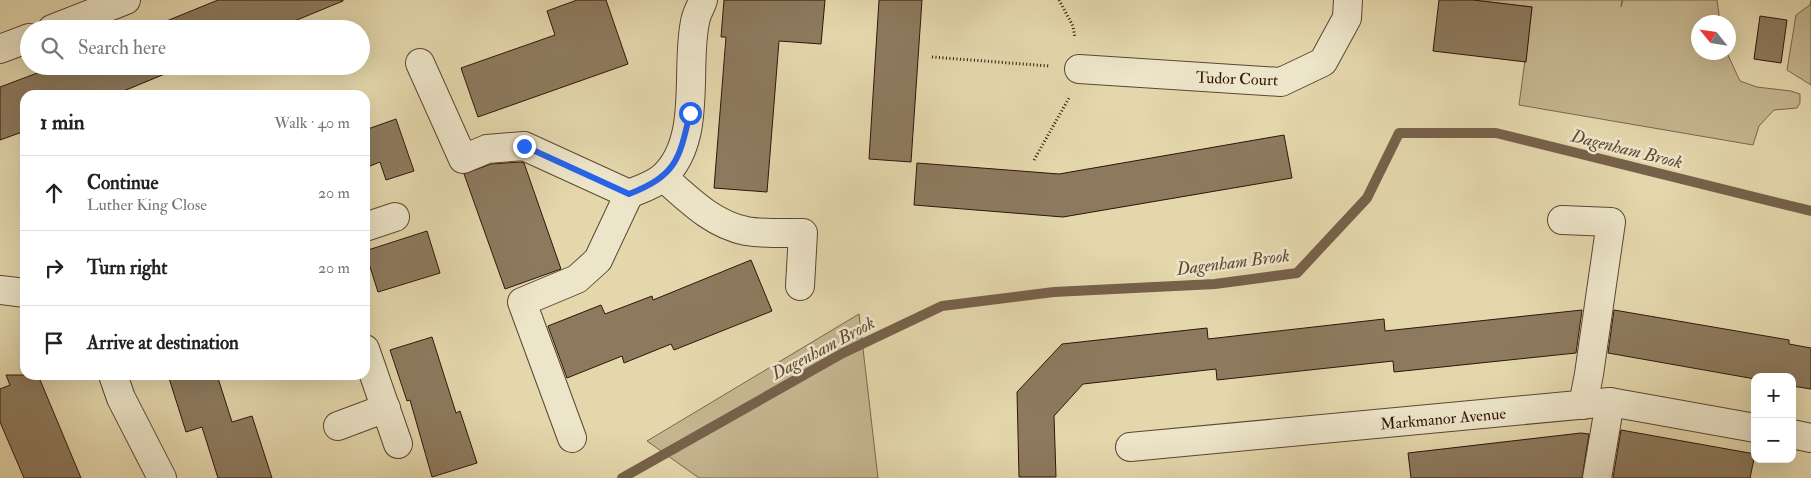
<!DOCTYPE html>
<html lang="en">
<head>
<meta charset="utf-8">
<style>
	:root { --surface:#fff; --page:#f6f6f6; --text:#222; --muted:#767676; --line:#e0e0e0 }
	body { margin:0; font-family:"IM FELL Double Pica",serif; background:var(--page); color:var(--text) }
	.controls { position:absolute; right:15px; bottom:15px; display:grid; overflow:hidden; border-radius:10px; box-shadow:0 5px 20px #0002 }
	.controls button { width:45px; height:45px; display:grid; place-items:center; padding:0; border:0; border-bottom:1px solid var(--line); background:var(--surface); color:var(--text); font:25px sans-serif }
	.compass { position:absolute; left:1691px; top:15px; width:45px; height:45px; border-radius:50%; background:var(--surface); box-shadow:0 5px 20px #0002; rotate:300deg }
	.stop { position:absolute; width:15px; height:15px; margin:-11px; border:4px solid #2563eb; border-radius:50%; background:#fff }
	.stop.end { background:#2563eb; border-color:#fff; box-shadow:0 1px 5px #0008 }
	.list { margin:0; padding:0; list-style:none }
	h2 { display:flex; justify-content:space-between; align-items:center; height:65px; margin:0; padding:0 20px; font-size:21px }
	h2 small { font-size:16px; font-weight:400; color:var(--muted) }
	.list li { display:grid; grid-template-columns:32px 1fr auto; gap:15px; align-items:center; box-sizing:border-box; height:75px; padding:0 20px; border-top:1px solid var(--line) }
	.list b { display:block; font-size:19px; white-space:nowrap }
	.list p { margin:0; font-size:16px; white-space:nowrap; color:var(--muted) }
	.list em { font-size:16px; font-style:normal; color:var(--muted) }
	.icon { flex:none; width:28px; height:28px; fill:none; stroke:currentColor; stroke-width:2; stroke-linecap:round; stroke-linejoin:round }
	.map { position:relative; flex:none; width:1811px; height:478px; overflow:hidden }
	.search { position:absolute; background:var(--surface); box-shadow:0 5px 20px #0002; left:20px; top:20px; width:350px; height:55px; display:flex; align-items:center; gap:12px; box-sizing:border-box; padding:0 18px; border-radius:28px; color:var(--muted); font-size:19px }
	.panel { position:absolute; background:var(--surface); box-shadow:0 5px 20px #0002; left:20px; top:90px; width:350px; height:290px; border-radius:15px }
	.map>svg:first-child { display:block }
	.green { fill:#c5b690; stroke:#7a664d }
	.lines { fill:none; stroke-linecap:round; stroke-linejoin:round }
	.stream { stroke:#76624a; stroke-width:10 }
	.building { fill:#8d7a5e; stroke:#2f150a }
	.minor-casing { stroke:#5c4632; stroke-width:30 }
	.path { stroke:#2f150a; stroke-width:3; stroke-dasharray:1 2.5; stroke-linecap:butt }
	.minor { stroke:#ede5c9; stroke-width:28 }
	.route { stroke:#2563eb; stroke-width:6 }
	.labels { text-anchor:middle; stroke-width:5; stroke-linejoin:round; paint-order:stroke }
	.street-label { font-size:16px; fill:#2f150a; stroke:#ede5c9 }
	.water-label { font-size:18px; font-style:italic; fill:#5f4835; stroke:#ede5c9 }
</style>
</head>
<body>
<div class="map">
<svg width="1811" height="478" viewBox="0 0 1811 478">
	<rect width="100%" height="100%" fill="#e4d7ac"/>
	<filter id="stains"><feTurbulence type="fractalNoise" baseFrequency=".004" numOctaves="4"/><feColorMatrix values="0 0 0 0 .2 0 0 0 0 .09 0 0 0 0 .02 0 0 0 .5 -.17"/></filter>
	<radialGradient id="worn" r=".72"><stop offset=".6" stop-color="#630" stop-opacity="0"/><stop offset="1" stop-color="#630" stop-opacity=".3"/></radialGradient>
	<g class="green">
		<path d="M 1473,0 L 1622,0 L 1621,7 L 1623,0 L 1717,0 L 1720,22 L 1698,22 L 1698,52 L 1727,53 L 1740,81 L 1757,87 L 1791,91 L 1800,94 L 1800,103 L 1797,108 L 1774,110 L 1759,126 L 1753,145 L 1519,105 L 1532,7 Z"/>
		<path d="M 1811,0 L 1811,85 L 1787,70 L 1796,15 L 1810,5 Z"/>
		<path d="M 859,314 L 878,478 L 699,478 L 647,441 Z"/>
	</g>
	<g class="lines">
		<path class="stream" d="M 622,478 L 843,353 L 942,306 L 1054,292 L 1215,284 L 1297,273 L 1367,198 L 1399,133 L 1496,133 L 1811,211"/>
	</g>
	<g class="building">
		<path d="M 218,0 L 343,0 L 343,1 L 275,29 L 147,29 Z"/>
		<path d="M 577,0 L 606,0 L 628,64 L 478,117 L 461,68 L 555,35 L 547,11 Z"/>
		<path d="M 724,0 L 825,0 L 821,44 L 779,41 L 767,192 L 714,188 L 726,37 L 721,37 Z"/>
		<path d="M 879,0 L 922,0 L 911,162 L 869,159 Z"/>
		<path d="M 1439,0 L 1473,0 L 1532,7 L 1526,62 L 1433,51 Z"/>
		<path d="M 1760,16 L 1787,20 L 1781,63 L 1754,59 Z"/>
		<path d="M 56,66 L 184,66 L 114,95 L 25,95 L 25,131 L 0,140 L 0,87 Z"/>
		<path d="M 396,119 L 414,171 L 386,180 L 380,162 L 365,168 L 365,130 Z"/>
		<path d="M 1284,135 L 1292,178 L 1063,217 L 914,205 L 917,163 L 1059,174 Z"/>
		<path d="M 521,162 L 524,163 L 561,269 L 505,289 L 464,174 L 491,164 Z"/>
		<path d="M 427,231 L 440,273 L 378,292 L 365,251 Z"/>
		<path d="M 751,260 L 772,311 L 674,350 L 671,344 L 624,363 L 622,356 L 567,378 L 548,326 L 601,305 L 605,314 L 652,296 L 653,300 Z"/>
		<path d="M 1582,310 L 1576,353 L 1394,372 L 1393,361 L 1217,380 L 1216,369 L 1083,384 L 1054,416 L 1056,477 L 1019,477 L 1017,392 L 1062,344 L 1207,328 L 1208,339 L 1384,319 L 1385,331 Z"/>
		<path d="M 1614,310 L 1789,340 L 1789,344 L 1811,348 L 1811,389 L 1792,386 L 1792,377 L 1755,377 L 1755,379 L 1608,353 Z"/>
		<path d="M 432,337 L 456,413 L 460,411 L 477,463 L 432,477 L 410,400 L 407,401 L 390,350 Z"/>
		<path d="M 6,375 L 38,375 L 81,478 L 24,478 L 0,422 L 0,389 L 10,385 Z"/>
		<path d="M 168,375 L 217,375 L 232,422 L 252,416 L 272,478 L 218,478 L 202,427 L 186,432 Z"/>
		<path d="M 1621,430 L 1755,454 L 1750,478 L 1613,478 Z"/>
		<path d="M 1581,433 L 1589,434 L 1582,478 L 1411,478 L 1408,453 Z"/>
	</g>
	<g class="lines">
		<defs>
			<g id="minor">
				<path d="M 52,29 L 126,0"/>
				<path d="M 0,49 L 29,38"/>
				<path d="M 420,63 L 463,159 L 487,149 L 524,146 L 629,194"/>
				<path d="M 1079,69 L 1281,82 L 1323,62 L 1347,18 L 1348,0"/>
				<path d="M 663,177 C 688,199 712,224 746,231 C 764,234 785,233 803,233 L 800,286"/>
				<path d="M 629,194 C 641,189 654,185 663,177 C 703,140 685,69 695,22 C 696,14 701,7 703,0"/>
				<path d="M 1562,220 L 1611,222 L 1589,374 L 1583,405"/>
				<path d="M 365,227 L 395,217"/>
				<path d="M 0,290 L 25,293"/>
				<path d="M 365,349 L 398,444"/>
				<path d="M 113,375 L 121,398 L 162,478"/>
				<path d="M 338,426 L 386,408"/>
				<path d="M 1792,434 L 1811,438"/>
				<path d="M 572,438 L 522,302 L 577,279 L 598,260 L 629,194"/>
				<path d="M 1130,447 L 1610,402 L 1755,428"/>
				<path d="M 1597,478 L 1610,402"/>
			</g>
		</defs>
		<use href="#minor" class="minor-casing"/>
		<g class="path">
			<path d="M 1059,0 L 1073,26 L 1075,38"/>
			<path d="M 932,57 L 1049,66"/>
			<path d="M 1034,160 L 1069,98"/>
		</g>
		<use href="#minor" class="minor"/>
	</g>
	<g class="lines">
		<path class="route" d="M 524,146 L 629,194 C 676,175 679,161 690,113"/>
	</g>
	<g class="labels">
		<g class="street-label">
			<text transform="translate(1237 78) rotate(2)" y="6">Tudor Court</text>
			<text transform="translate(1443 418) rotate(-5)" y="6">Markmanor Avenue</text>
		</g>
		<g class="water-label">
			<text transform="translate(1627 149) rotate(14)" y="6">Dagenham Brook</text>
			<text transform="translate(1233 262) rotate(-7)" y="6">Dagenham Brook</text>
			<text transform="translate(823 348) rotate(-28)" y="6">Dagenham Brook</text>
		</g>
	</g>
	<rect width="100%" height="100%" filter="url(#stains)"/>
	<rect width="100%" height="100%" fill="url(#worn)"/>
</svg>
<div class="controls">
<button>+</button>
<button>−</button>
</div>
<svg class="compass" viewBox="-18 -18 36 36"><path d="M0-13l5 13h-10z" fill="#e53935"/><path d="M0 13l5-13h-10z" fill="#767676"/></svg>
<div class="stop" style="left:690px;top:113px"></div>
<div class="stop end" style="left:524px;top:146px"></div>
<div class="search"><svg class="icon" aria-label="search" viewBox="0 0 24 24"><circle cx="10" cy="10" r="6"/><path d="M15 15l6 6"/></svg>Search here</div>
<section class="panel">
<h2>1 min<small>Walk · 40 m</small></h2>
<ul class="list">
<li><svg class="icon" aria-label="ahead" viewBox="0 0 24 24"><path d="M12 20V5M6 11l6-6 6 6"/></svg><div><b>Continue</b><p>Luther King Close</p></div><em>20 m</em></li>
<li><svg class="icon" aria-label="right" viewBox="0 0 24 24"><path d="M7 20v-9h11M14 6l5 5-5 5"/></svg><div><b>Turn right</b></div><em>20 m</em></li>
<li><svg class="icon" aria-label="arrive" viewBox="0 0 24 24"><path d="M6 21V4h12l-3 4 3 4H6"/></svg><div><b>Arrive at destination</b></div></li>
</ul>
</section>
</div>
</body>
</html>
